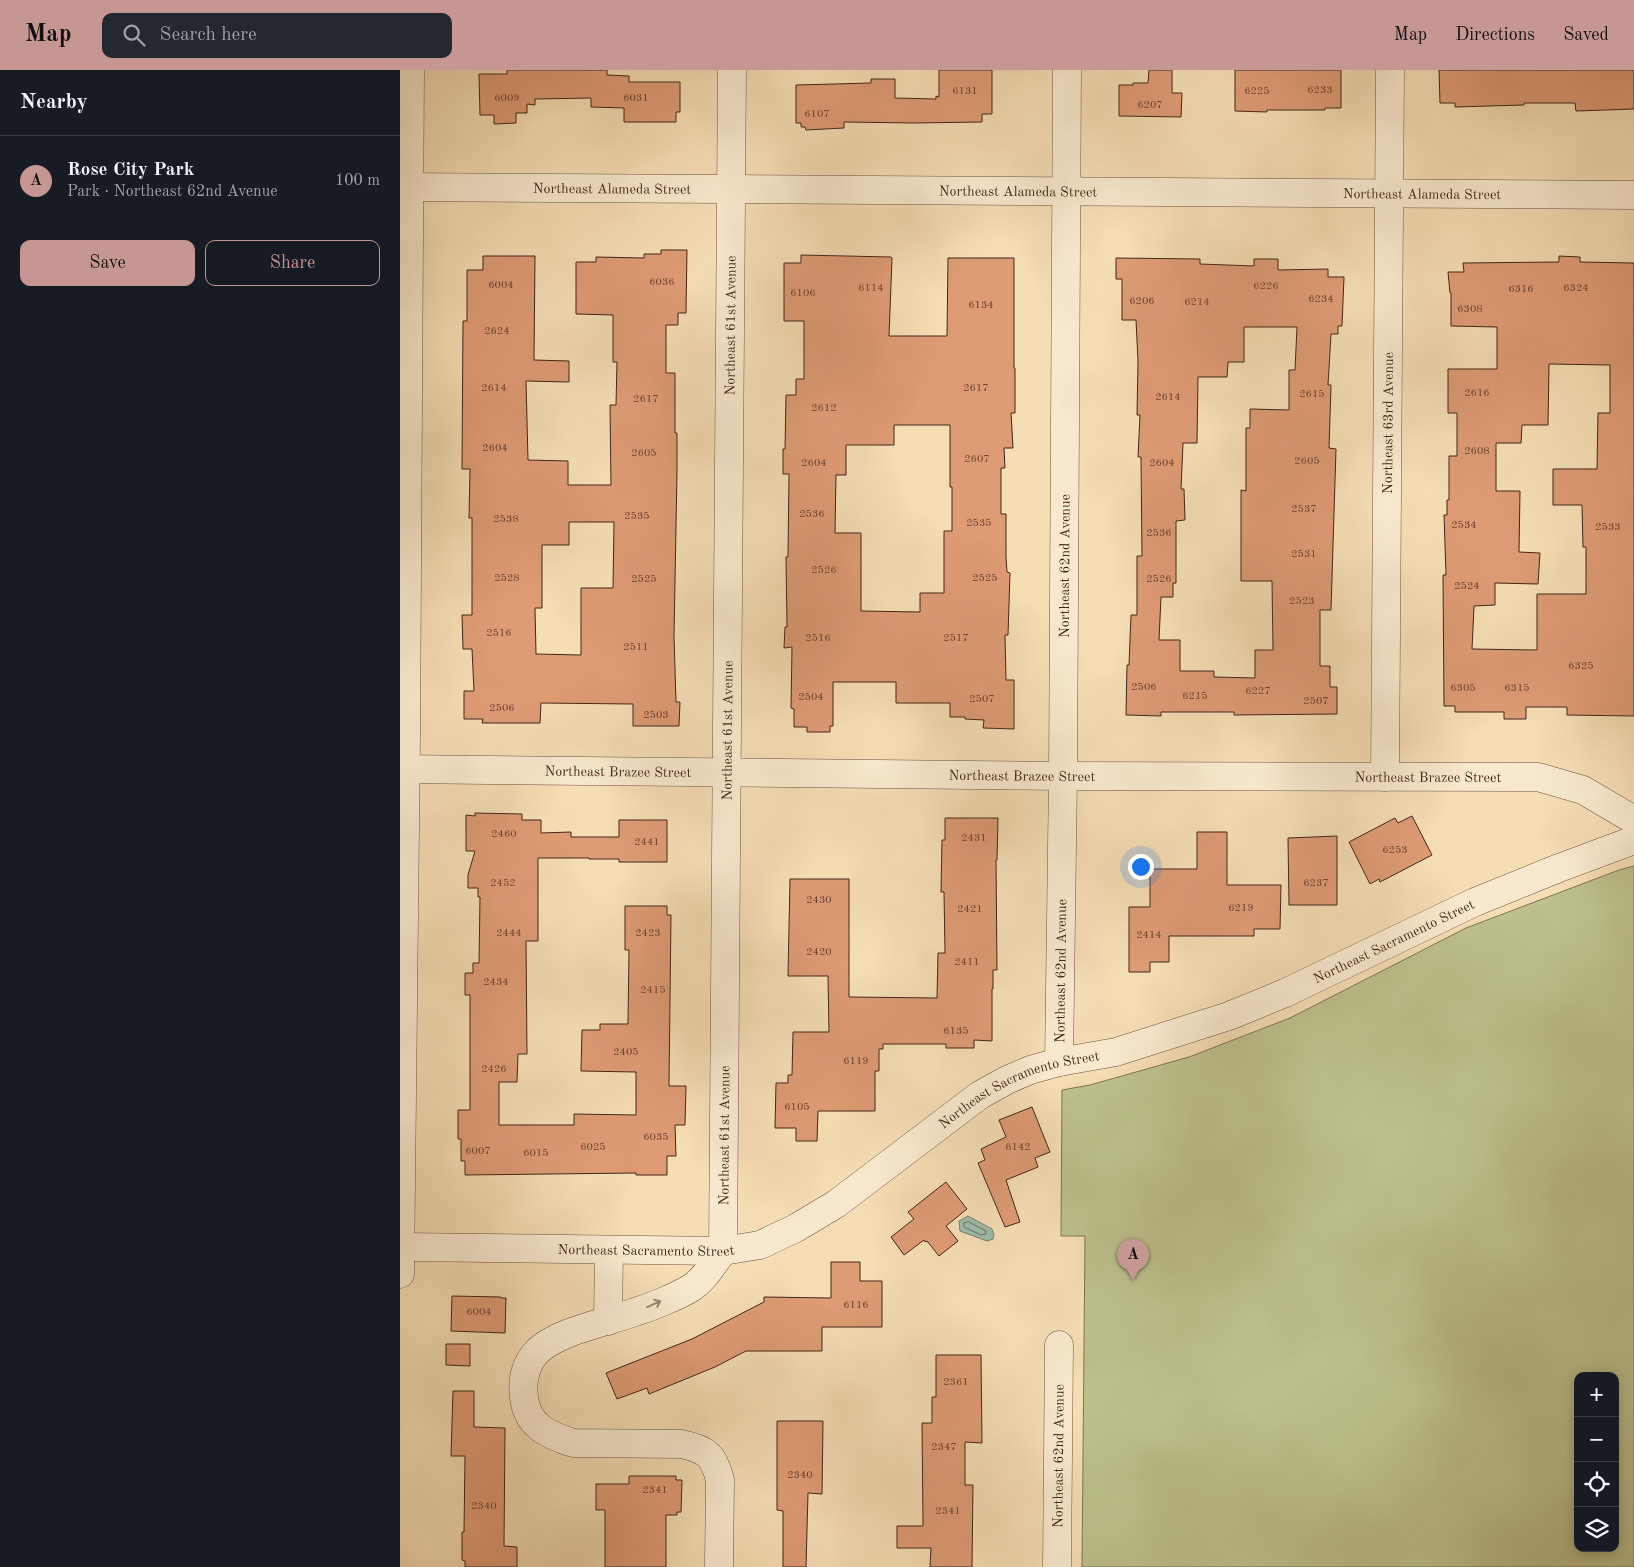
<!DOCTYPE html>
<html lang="en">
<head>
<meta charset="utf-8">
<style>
	:root { --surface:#171b24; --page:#242831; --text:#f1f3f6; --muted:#9ea1a6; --line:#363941; --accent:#c59692 }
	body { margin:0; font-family:"Old Standard TT",serif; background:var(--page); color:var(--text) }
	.controls { position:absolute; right:15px; bottom:15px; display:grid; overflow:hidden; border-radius:10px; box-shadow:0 2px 12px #0003 }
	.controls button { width:45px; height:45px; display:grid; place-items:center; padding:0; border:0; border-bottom:1px solid var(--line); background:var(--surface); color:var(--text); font:25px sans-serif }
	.you { position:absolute; left:740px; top:796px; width:18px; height:18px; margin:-12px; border:4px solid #fff; border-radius:50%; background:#1a73e8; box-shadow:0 0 0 8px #1a73e833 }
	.badge { display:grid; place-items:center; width:32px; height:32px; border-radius:50%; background:var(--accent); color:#111; font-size:16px; font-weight:700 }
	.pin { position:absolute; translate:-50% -41px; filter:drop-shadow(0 1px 2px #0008) }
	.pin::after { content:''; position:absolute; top:26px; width:18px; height:15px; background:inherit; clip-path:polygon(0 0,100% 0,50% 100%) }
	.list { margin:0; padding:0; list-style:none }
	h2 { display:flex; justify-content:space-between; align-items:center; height:65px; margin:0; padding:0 20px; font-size:21px }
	h2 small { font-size:16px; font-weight:400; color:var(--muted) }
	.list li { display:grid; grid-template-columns:32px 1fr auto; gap:15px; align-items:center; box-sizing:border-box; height:90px; padding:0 20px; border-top:1px solid var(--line) }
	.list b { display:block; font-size:19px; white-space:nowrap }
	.list p { margin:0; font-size:16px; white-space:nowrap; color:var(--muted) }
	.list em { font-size:16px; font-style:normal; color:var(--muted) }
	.actions { display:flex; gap:10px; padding:15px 20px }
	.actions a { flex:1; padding:11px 0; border:1px solid var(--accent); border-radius:10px; text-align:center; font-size:18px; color:var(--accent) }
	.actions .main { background:var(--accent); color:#111 }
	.icon { flex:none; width:28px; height:28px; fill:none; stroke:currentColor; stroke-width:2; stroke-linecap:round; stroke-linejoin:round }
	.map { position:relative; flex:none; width:1234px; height:1497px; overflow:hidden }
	header { display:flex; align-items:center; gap:30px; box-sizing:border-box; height:70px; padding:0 25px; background:var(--accent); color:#111 }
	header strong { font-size:24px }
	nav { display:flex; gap:28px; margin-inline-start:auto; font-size:18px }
	.search { width:350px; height:45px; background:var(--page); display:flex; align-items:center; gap:12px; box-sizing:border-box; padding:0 18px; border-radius:10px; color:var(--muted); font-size:19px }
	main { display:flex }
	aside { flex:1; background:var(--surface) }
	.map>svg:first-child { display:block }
	.green { fill:#bcc18d; stroke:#7f7454; fill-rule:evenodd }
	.water { fill:#9cbcac; stroke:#788072 }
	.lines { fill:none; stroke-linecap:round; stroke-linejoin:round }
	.shore { stroke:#6f7163; stroke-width:1 }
	.building { fill:#de9b74; stroke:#42261a; fill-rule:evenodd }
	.street-casing { stroke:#6f5440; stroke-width:29 }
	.street { stroke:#f8e9ce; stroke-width:28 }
	.oneway { stroke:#9d8874 }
	.labels { text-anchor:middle; stroke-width:5; stroke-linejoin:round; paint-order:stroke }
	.number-label { font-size:11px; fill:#694330 }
	.street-label { font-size:14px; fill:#42261a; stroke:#f8e9ce }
</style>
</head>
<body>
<header>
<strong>Map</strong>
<div class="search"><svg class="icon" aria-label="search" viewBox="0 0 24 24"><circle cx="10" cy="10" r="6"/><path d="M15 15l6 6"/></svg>Search here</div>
<nav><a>Map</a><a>Directions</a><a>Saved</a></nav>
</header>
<main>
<aside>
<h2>Nearby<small></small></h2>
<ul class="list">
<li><span class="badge">A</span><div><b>Rose City Park</b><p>Park · Northeast 62nd Avenue</p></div><em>100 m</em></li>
</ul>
<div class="actions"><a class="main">Save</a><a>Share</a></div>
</aside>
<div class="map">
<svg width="1234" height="1497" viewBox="0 0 1234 1497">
	<rect width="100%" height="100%" fill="#f5ddb4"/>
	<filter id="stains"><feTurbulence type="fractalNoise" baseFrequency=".004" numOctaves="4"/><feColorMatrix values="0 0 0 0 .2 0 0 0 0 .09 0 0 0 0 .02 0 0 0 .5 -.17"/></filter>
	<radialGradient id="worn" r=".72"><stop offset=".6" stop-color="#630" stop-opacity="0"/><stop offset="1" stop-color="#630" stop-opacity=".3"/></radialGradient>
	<path class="green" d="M 1234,796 L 1234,1497 L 682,1497 L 685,1166 L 661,1166 L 662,1020 L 690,1015 L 789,987 L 890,948 L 1066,858 L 1219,800 ZM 1178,1306 L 1215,1306 L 1215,1478 L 1178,1478 Z"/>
	<path class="water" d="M 568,1146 L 592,1159 L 594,1165 L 593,1169 L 587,1171 L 560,1161 L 559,1151 Z"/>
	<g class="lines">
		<path class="shore" d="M 569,1152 L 586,1161 L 586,1164 L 581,1165 L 564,1157 L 564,1153 Z"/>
	</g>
	<g class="building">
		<path d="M 107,0 L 207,0 L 207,5 L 229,6 L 229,12 L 280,12 L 280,42 L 276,42 L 276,52 L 224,52 L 224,38 L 191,37 L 191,28 L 135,29 L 135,35 L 127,34 L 127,43 L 116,43 L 116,53 L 94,54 L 94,45 L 80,45 L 79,4 L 107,4 Z"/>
		<path d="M 539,0 L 592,0 L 592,44 L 582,44 L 582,52 L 513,53 L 444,52 L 444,58 L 406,60 L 405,57 L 401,57 L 401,53 L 396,53 L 396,15 L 471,13 L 471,9 L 495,9 L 495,28 L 536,29 L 536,26 L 539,27 Z"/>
		<path d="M 749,0 L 772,0 L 772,23 L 782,23 L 781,47 L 719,46 L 719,15 L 733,15 L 733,13 L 748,13 Z"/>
		<path d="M 835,0 L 941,0 L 941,38 L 925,38 L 925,40 L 867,40 L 867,42 L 835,41 Z"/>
		<path d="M 1039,0 L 1234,0 L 1234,39 L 1176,41 L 1175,33 L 1124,33 L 1124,35 L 1055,37 L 1055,33 L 1040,33 Z"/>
		<path d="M 261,180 L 287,180 L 286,243 L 278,243 L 278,255 L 266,255 L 266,303 L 275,303 L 275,363 L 277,363 L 277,401 L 274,566 L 276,632 L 280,632 L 279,656 L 233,656 L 233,634 L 141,633 L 140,653 L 82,653 L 83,649 L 64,649 L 64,621 L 74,621 L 72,579 L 63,579 L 62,545 L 72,545 L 72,448 L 69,448 L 70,399 L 62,399 L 63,251 L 67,251 L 67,200 L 83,200 L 83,186 L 135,186 L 134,290 L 169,291 L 169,312 L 126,311 L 128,390 L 168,391 L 168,415 L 211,415 L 210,335 L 216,335 L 217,292 L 213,292 L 213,245 L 176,244 L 176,192 L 196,192 L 196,187 L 244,188 L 244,184 L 261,184 ZM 169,452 L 214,452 L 213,518 L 181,518 L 181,585 L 136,584 L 135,538 L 142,538 L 142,475 L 169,475 Z"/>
		<path d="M 401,185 L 491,187 L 492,188 L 489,266 L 547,266 L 548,188 L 614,188 L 614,298 L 615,298 L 615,343 L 611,343 L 613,378 L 604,378 L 605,398 L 601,398 L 601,444 L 606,444 L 606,487 L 607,502 L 610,503 L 608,565 L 605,565 L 606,610 L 614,610 L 614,659 L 583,658 L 584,650 L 565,649 L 565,647 L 550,647 L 550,633 L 496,633 L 496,612 L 433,612 L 433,656 L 430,656 L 430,662 L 407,662 L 407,657 L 394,657 L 394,639 L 391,638 L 392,577 L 384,578 L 385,557 L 387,557 L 386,487 L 388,487 L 389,404 L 383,404 L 383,379 L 385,379 L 386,325 L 396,325 L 396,309 L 404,309 L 404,251 L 384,251 L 384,193 L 401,193 ZM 494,355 L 550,355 L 550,417 L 552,417 L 552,461 L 544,461 L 544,523 L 520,523 L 520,542 L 461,541 L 461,463 L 435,463 L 436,405 L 446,405 L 446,375 L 494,375 Z"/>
		<path d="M 1159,186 L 1180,187 L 1180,192 L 1234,193 L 1234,646 L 1167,645 L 1167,637 L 1126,637 L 1126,649 L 1104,649 L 1104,642 L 1055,642 L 1055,636 L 1044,636 L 1043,505 L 1046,505 L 1044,445 L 1047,445 L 1047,430 L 1049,430 L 1049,386 L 1057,386 L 1057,343 L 1048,343 L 1048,299 L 1097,299 L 1097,257 L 1051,256 L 1051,223 L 1050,223 L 1048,202 L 1064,202 L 1063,193 L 1159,192 ZM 1149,294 L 1210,295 L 1210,343 L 1198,343 L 1197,399 L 1153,399 L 1153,435 L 1182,435 L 1183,477 L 1186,477 L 1186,524 L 1137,524 L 1137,580 L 1072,579 L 1074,536 L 1095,535 L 1095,513 L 1138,514 L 1140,483 L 1119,482 L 1120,421 L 1096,421 L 1096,373 L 1121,373 L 1122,355 L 1148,355 Z"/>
		<path d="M 716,188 L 800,189 L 800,194 L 854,196 L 854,189 L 878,189 L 878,200 L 928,199 L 928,207 L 944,207 L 942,256 L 938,256 L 938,264 L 931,264 L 928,315 L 931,315 L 929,378 L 936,379 L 931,540 L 920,540 L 920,596 L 930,596 L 930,617 L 937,617 L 937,644 L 834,645 L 834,642 L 761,642 L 761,646 L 726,645 L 727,595 L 729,595 L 731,545 L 737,545 L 737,486 L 742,486 L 741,387 L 738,387 L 740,345 L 737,345 L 738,291 L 736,250 L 722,250 L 722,209 L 716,209 ZM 844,257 L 897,257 L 895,300 L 889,300 L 889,340 L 850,339 L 850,358 L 846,358 L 846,421 L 841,420 L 841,511 L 872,511 L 873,580 L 855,580 L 855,608 L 814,607 L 814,601 L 780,601 L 780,570 L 759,570 L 761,527 L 773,527 L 773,513 L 776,513 L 776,451 L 785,450 L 784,419 L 781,419 L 783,373 L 797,373 L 798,307 L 827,307 L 828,292 L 844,292 Z"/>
		<path d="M 75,743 L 122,744 L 122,750 L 141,750 L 141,763 L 171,762 L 171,767 L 219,767 L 219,750 L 267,750 L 267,792 L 219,792 L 219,789 L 189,789 L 189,788 L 138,788 L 138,871 L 126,871 L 127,984 L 118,984 L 117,1012 L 99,1012 L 99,1055 L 174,1055 L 174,1044 L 236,1045 L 236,1002 L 181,1001 L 182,960 L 200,960 L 200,954 L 228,954 L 229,880 L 225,880 L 225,836 L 267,836 L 267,845 L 271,845 L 269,1016 L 286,1016 L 285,1055 L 275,1055 L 276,1086 L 267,1086 L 267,1105 L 236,1105 L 236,1103 L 65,1105 L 65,1091 L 61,1091 L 61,1069 L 58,1069 L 58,1040 L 70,1040 L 70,925 L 65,925 L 65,903 L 73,903 L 73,893 L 79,893 L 80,827 L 78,827 L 78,818 L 68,818 L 68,805 L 75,781 L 66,781 L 66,745 L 75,746 Z"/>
		<path d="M 1012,746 L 1032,785 L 980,812 L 979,809 L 970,814 L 949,772 L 995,748 L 998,753 Z"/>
		<path d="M 545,748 L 598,748 L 597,790 L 596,790 L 597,900 L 593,900 L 593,919 L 592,919 L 592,971 L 574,970 L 574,978 L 546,978 L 546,974 L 483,974 L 483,979 L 479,979 L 479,1001 L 475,1001 L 475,1041 L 418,1041 L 417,1071 L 396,1071 L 396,1058 L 375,1058 L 376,1013 L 388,1013 L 388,1005 L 392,1005 L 393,962 L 429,962 L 428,906 L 388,906 L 390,809 L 449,809 L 449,927 L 537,928 L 538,883 L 545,883 L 544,822 L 541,822 L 542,770 L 545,770 Z"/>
		<path d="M 797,762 L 827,762 L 827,815 L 881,815 L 880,859 L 854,859 L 854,866 L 769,866 L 769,892 L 750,892 L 750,902 L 729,902 L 729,837 L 750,837 L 750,799 L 797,799 Z"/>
		<path d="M 937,766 L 937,835 L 889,835 L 888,768 Z"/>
		<path d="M 632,1037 L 650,1082 L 635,1088 L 638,1097 L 606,1110 L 620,1152 L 605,1157 L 578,1093 L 585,1090 L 581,1079 L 606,1067 L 599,1050 Z"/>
		<path d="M 546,1112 L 567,1139 L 546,1156 L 558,1171 L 539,1186 L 527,1171 L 525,1172 L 524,1170 L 504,1185 L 491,1167 L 514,1149 L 508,1142 Z"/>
		<path d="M 431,1192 L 460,1192 L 460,1211 L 482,1211 L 482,1257 L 422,1257 L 422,1281 L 346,1281 L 315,1297 L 249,1324 L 247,1318 L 217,1329 L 206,1303 L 292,1269 L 364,1232 L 364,1227 L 431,1228 Z"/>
		<path d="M 52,1226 L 101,1227 L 101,1228 L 106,1228 L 105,1263 L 51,1261 Z"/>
		<path d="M 46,1274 L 70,1274 L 70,1296 L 46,1295 Z"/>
		<path d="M 536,1285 L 581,1285 L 582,1373 L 565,1372 L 565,1415 L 573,1415 L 572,1497 L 530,1497 L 531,1478 L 497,1478 L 497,1456 L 523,1456 L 522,1353 L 532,1353 L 532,1327 L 536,1327 Z"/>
		<path d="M 53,1321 L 74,1321 L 74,1357 L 105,1358 L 104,1476 L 117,1477 L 117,1497 L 65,1497 L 65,1491 L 62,1490 L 62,1462 L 64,1462 L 65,1386 L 51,1386 Z"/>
		<path d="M 377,1351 L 423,1351 L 422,1424 L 408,1423 L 406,1497 L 383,1497 L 383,1441 L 377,1440 Z"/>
		<path d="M 229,1406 L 276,1406 L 276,1410 L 282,1410 L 281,1442 L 277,1442 L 277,1445 L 266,1445 L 266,1497 L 205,1497 L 205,1440 L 196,1440 L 196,1414 L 229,1414 Z"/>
	</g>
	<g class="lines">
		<defs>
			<g id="street">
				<path id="s1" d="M 0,117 L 1234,125"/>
				<path id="s2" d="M 0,699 L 663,706 L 1138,707 L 1183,720 L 1234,750"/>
				<path id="s3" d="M 985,707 L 990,0"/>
				<path id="s4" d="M 659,992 L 663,706 L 667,0"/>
				<path id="s5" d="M 0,1177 L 323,1181 L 360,1175 L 396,1158 L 436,1134 L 580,1025 L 607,1010 L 630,1000 L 659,992 L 716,982 L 829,946 L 885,923 L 1075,832 L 1159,798 L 1234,770"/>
				<path d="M 0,1204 L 6,668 L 10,0"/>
				<path d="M 208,1251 L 209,1180"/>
				<path id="s6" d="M 319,1497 L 320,1410 C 314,1385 306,1379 281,1374 L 173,1373 C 148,1365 127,1356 124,1327 C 122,1311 124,1297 135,1284 C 153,1262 208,1252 235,1242 C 251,1237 276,1227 291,1218 C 304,1210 314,1193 323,1181 L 332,0"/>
				<path id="s7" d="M 657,1497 L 659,1275"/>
			</g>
		</defs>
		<use href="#street" class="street-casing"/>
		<use href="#street" class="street"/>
	</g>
	<defs><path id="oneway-shaft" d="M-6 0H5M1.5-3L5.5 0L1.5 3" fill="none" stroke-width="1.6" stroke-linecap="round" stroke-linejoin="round" transform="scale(1.25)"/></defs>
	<use class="oneway" href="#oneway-shaft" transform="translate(254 1234) rotate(-24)"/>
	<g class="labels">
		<g class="number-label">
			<text x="920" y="23">6233</text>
			<text x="565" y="24">6131</text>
			<text x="857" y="24">6225</text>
			<text x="107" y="31">6009</text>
			<text x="236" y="31">6031</text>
			<text x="750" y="38">6207</text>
			<text x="417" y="47">6107</text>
			<text x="262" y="215">6036</text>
			<text x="101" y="218">6004</text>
			<text x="866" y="219">6226</text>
			<text x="471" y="221">6114</text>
			<text x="1176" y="221">6324</text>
			<text x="1121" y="222">6316</text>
			<text x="403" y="226">6106</text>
			<text x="921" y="232">6234</text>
			<text x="742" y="234">6206</text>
			<text x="797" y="235">6214</text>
			<text x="581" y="238">6134</text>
			<text x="1070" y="242">6308</text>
			<text x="97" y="264">2624</text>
			<text x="94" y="321">2614</text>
			<text x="576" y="321">2617</text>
			<text x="1077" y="326">2616</text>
			<text x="912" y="327">2615</text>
			<text x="768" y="330">2614</text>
			<text x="246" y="332">2617</text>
			<text x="424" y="341">2612</text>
			<text x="95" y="381">2604</text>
			<text x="1077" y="384">2608</text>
			<text x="244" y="386">2605</text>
			<text x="577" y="392">2607</text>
			<text x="907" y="394">2605</text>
			<text x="414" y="396">2604</text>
			<text x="762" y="396">2604</text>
			<text x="904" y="442">2537</text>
			<text x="412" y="447">2536</text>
			<text x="237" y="449">2535</text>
			<text x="106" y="452">2538</text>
			<text x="579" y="456">2535</text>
			<text x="1064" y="458">2534</text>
			<text x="1208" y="460">2533</text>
			<text x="759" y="466">2536</text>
			<text x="904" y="487">2531</text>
			<text x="424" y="503">2526</text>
			<text x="107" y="511">2528</text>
			<text x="585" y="511">2525</text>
			<text x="244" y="512">2525</text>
			<text x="759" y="512">2526</text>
			<text x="1067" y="519">2524</text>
			<text x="902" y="534">2523</text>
			<text x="99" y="566">2516</text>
			<text x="418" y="571">2516</text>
			<text x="556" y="571">2517</text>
			<text x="236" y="580">2511</text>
			<text x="1181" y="599">6325</text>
			<text x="744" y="620">2506</text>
			<text x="1063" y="621">6305</text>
			<text x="1117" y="621">6315</text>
			<text x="858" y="624">6227</text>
			<text x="795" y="629">6215</text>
			<text x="411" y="630">2504</text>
			<text x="582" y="632">2507</text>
			<text x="916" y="634">2507</text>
			<text x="102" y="641">2506</text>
			<text x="256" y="648">2503</text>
			<text x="104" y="767">2460</text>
			<text x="574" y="771">2431</text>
			<text x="247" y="775">2441</text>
			<text x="995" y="783">6253</text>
			<text x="103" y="816">2452</text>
			<text x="916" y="816">6237</text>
			<text x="419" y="833">2430</text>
			<text x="841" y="841">6219</text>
			<text x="570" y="842">2421</text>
			<text x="109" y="866">2444</text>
			<text x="248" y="866">2423</text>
			<text x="749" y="868">2414</text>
			<text x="419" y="885">2420</text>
			<text x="567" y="895">2411</text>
			<text x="96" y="915">2434</text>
			<text x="253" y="923">2415</text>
			<text x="556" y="964">6135</text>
			<text x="226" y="985">2405</text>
			<text x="456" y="994">6119</text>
			<text x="94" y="1002">2426</text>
			<text x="397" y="1040">6105</text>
			<text x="256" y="1070">6035</text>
			<text x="193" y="1080">6025</text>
			<text x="618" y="1080">6142</text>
			<text x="78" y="1084">6007</text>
			<text x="136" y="1086">6015</text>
			<text x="456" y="1238">6116</text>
			<text x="79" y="1245">6004</text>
			<text x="556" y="1315">2361</text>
			<text x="544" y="1380">2347</text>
			<text x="400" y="1408">2340</text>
			<text x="255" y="1423">2341</text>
			<text x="84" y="1439">2340</text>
			<text x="548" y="1444">2341</text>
		</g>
		<g class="street-label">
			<text dy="5" stroke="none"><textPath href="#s1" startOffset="212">Northeast Alameda Street</textPath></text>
			<text dy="5" stroke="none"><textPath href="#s1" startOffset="618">Northeast Alameda Street</textPath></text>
			<text dy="5" stroke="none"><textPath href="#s1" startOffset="1022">Northeast Alameda Street</textPath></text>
			<text dy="5" stroke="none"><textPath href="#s6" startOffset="1516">Northeast 61st Avenue</textPath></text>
			<text dy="5" stroke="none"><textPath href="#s3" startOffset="354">Northeast 63rd Avenue</textPath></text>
			<text dy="5" stroke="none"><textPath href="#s4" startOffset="496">Northeast 62nd Avenue</textPath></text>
			<text dy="5" stroke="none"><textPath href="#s6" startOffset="1111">Northeast 61st Avenue</textPath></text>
			<text dy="5" stroke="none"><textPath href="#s2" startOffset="218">Northeast Brazee Street</textPath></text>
			<text dy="5" stroke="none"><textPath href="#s2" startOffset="622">Northeast Brazee Street</textPath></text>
			<text dy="5" stroke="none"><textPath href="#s2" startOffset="1028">Northeast Brazee Street</textPath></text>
			<text dy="5" stroke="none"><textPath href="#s5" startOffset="1071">Northeast Sacramento Street</textPath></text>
			<text dy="5" stroke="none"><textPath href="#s4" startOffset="91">Northeast 62nd Avenue</textPath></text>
			<text dy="5" stroke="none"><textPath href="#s5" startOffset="666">Northeast Sacramento Street</textPath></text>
			<text dy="5" stroke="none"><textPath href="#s6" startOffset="706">Northeast 61st Avenue</textPath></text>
			<text dy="5" stroke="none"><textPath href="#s5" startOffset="246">Northeast Sacramento Street</textPath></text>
			<text dy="5" stroke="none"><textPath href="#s7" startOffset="111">Northeast 62nd Avenue</textPath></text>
		</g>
	</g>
	<rect width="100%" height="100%" filter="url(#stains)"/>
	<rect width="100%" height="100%" fill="url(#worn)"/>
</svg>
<div class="controls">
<button>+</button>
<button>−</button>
<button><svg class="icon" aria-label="locate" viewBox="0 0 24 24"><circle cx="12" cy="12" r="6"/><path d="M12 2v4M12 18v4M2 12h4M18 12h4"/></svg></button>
<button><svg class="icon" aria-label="layers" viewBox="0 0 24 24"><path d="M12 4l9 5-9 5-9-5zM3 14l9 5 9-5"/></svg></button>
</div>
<div class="you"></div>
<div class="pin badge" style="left:733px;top:1210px">A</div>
</div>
</main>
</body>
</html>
